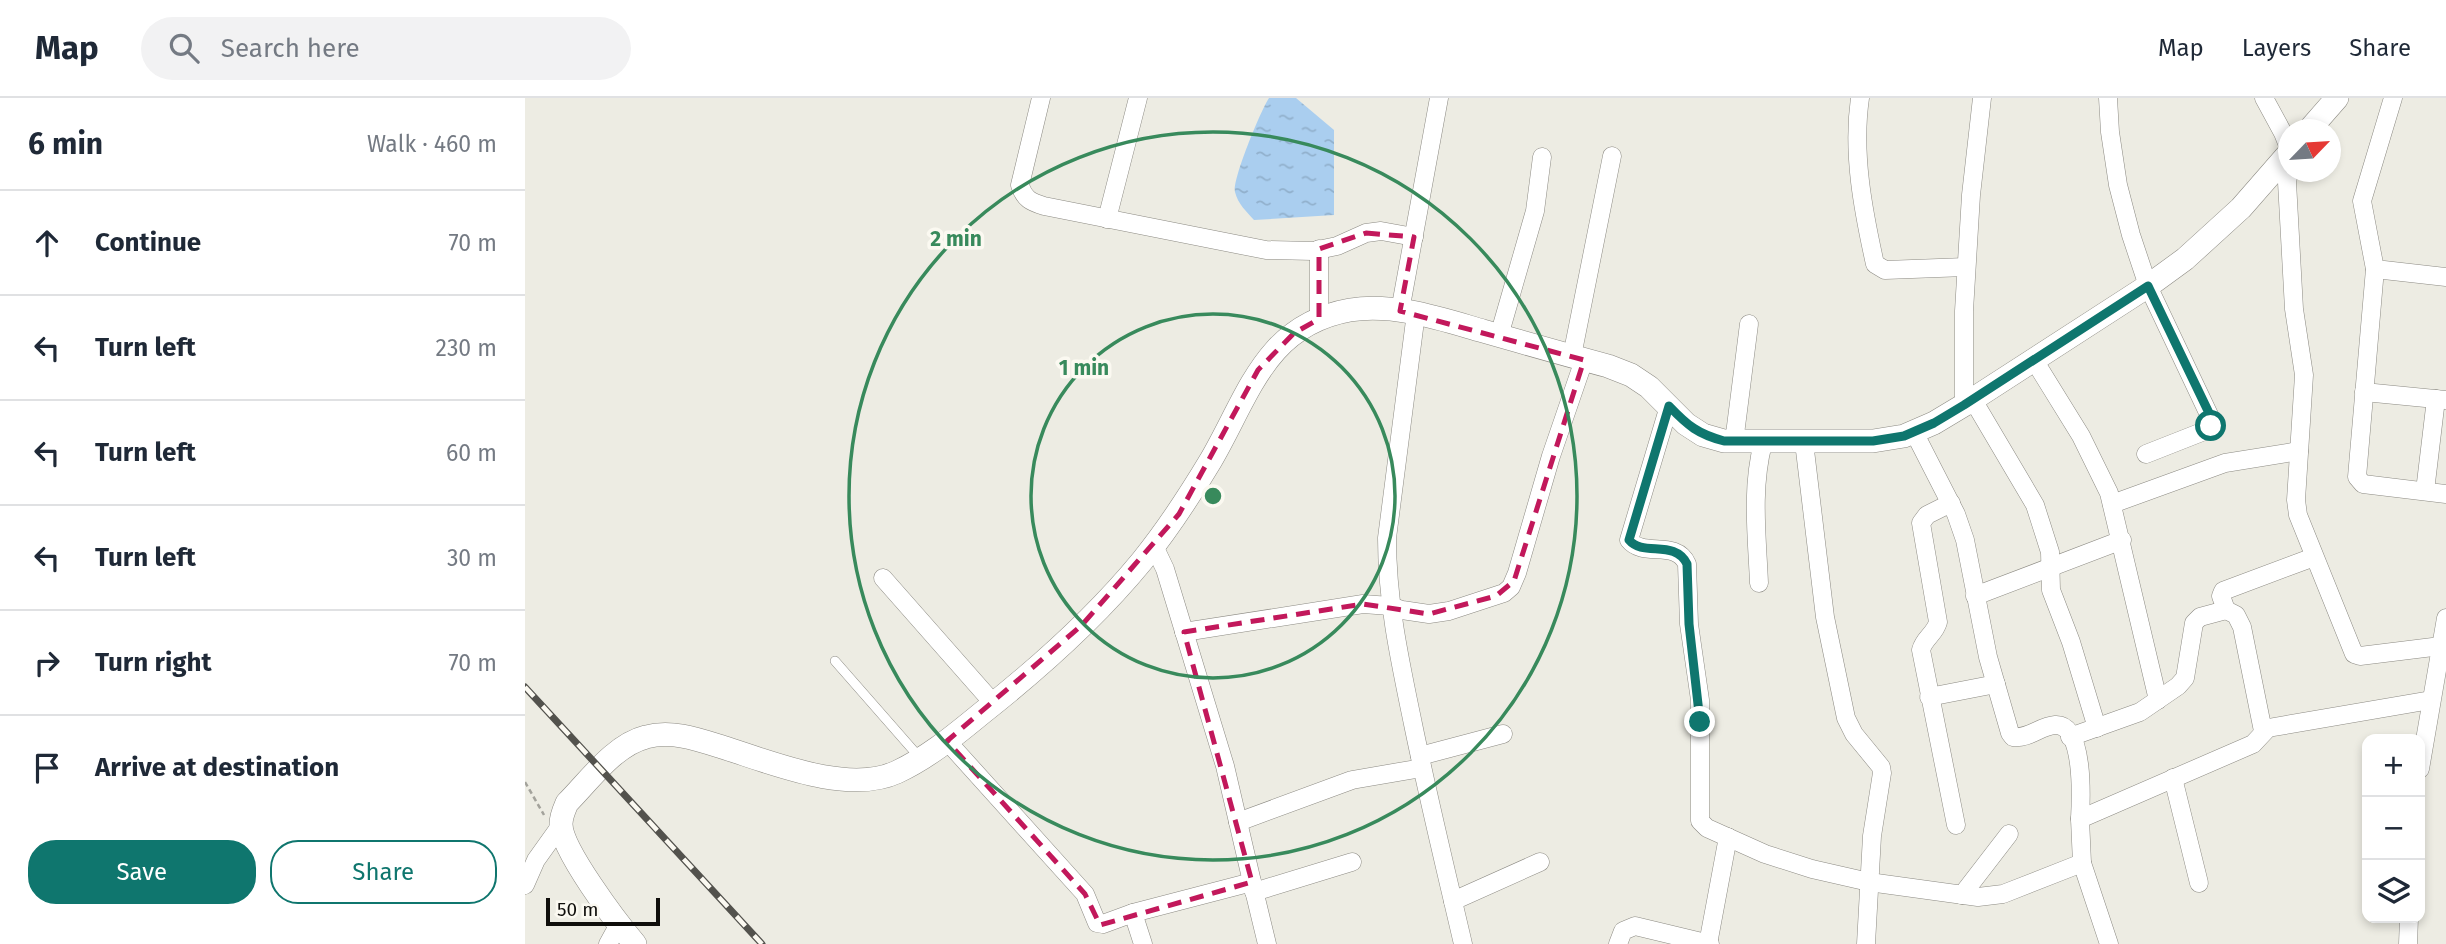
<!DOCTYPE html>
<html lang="en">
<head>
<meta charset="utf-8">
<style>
	:root { --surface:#fff; --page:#f2f2f3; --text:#1f2937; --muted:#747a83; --line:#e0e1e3; --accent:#0f766e }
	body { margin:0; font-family:"Fira Sans",sans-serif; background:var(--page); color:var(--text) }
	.controls { position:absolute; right:21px; bottom:21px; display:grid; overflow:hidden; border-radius:14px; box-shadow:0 4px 10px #0003 }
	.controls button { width:63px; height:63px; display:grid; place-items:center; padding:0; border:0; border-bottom:2px solid var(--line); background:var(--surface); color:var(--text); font:35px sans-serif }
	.compass { position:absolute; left:1753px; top:21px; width:63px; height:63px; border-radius:50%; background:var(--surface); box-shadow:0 4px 10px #0003; rotate:65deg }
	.scale { position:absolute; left:21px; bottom:18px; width:114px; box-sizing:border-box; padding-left:7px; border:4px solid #0f0e0b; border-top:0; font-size:19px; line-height:24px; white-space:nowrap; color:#0f0e0b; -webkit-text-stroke:5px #fbf9f1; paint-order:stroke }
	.stop { position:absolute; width:21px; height:21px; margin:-16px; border:5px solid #0f766e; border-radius:50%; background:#fff }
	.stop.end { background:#0f766e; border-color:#fff; box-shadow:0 2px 7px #0008 }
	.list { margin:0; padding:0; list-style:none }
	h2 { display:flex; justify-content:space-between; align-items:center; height:91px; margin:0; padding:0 28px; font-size:30px }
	h2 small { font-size:23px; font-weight:400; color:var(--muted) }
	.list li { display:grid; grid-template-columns:46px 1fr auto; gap:21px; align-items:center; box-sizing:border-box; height:105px; padding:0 28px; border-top:2px solid var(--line) }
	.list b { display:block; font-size:26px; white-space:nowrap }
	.list em { font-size:23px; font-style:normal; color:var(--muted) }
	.actions { display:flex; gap:14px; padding:21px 28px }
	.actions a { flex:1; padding:16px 0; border:2px solid var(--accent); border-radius:28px; text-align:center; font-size:24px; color:var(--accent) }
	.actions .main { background:var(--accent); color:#fff }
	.icon { flex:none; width:38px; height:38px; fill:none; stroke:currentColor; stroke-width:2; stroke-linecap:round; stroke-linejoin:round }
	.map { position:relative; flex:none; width:1921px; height:846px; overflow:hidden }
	header { display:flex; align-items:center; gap:42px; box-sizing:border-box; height:98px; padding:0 35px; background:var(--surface); border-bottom:2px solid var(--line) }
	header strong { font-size:33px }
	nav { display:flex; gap:38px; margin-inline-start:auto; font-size:24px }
	.search { width:490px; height:63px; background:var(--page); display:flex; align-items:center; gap:18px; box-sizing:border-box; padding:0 24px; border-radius:38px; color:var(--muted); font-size:26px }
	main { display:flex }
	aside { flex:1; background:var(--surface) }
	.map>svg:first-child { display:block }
	.water { fill:url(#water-ripples) }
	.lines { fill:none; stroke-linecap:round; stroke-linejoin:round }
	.service-casing { stroke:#8c8a83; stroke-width:10 }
	.minor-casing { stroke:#8c8a83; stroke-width:19 }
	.tertiary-casing { stroke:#8c8a83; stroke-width:24 }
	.path { stroke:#a3a29b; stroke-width:2.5; stroke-dasharray:5 3.5; stroke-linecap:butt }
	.service { stroke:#fff; stroke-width:9 }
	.minor { stroke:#fff; stroke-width:18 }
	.tertiary { stroke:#fff; stroke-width:23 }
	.rail-casing { stroke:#53524d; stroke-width:7 }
	.rail { stroke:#fbf9f1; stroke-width:4.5; stroke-dasharray:13; stroke-linecap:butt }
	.route { stroke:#0f766e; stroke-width:9 }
	.marked { fill:none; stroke:#c2185b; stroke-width:5; stroke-dasharray:14 9; stroke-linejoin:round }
	.ring { fill:none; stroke:#388a5c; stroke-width:3.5 }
	.centre { fill:#388a5c; stroke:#fbf9f1; stroke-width:3.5 }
	.ring-label { font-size:21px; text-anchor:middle; font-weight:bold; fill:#388a5c; stroke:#fbf9f1; stroke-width:7; stroke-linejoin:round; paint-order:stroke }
</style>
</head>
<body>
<header>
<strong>Map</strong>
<div class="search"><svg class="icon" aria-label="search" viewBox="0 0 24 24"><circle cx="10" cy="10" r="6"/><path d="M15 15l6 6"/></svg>Search here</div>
<nav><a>Map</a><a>Layers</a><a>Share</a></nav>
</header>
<main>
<aside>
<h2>6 min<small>Walk · 460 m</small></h2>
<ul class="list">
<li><svg class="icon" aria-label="ahead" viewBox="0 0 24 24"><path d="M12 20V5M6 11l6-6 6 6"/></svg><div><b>Continue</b></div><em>70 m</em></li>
<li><svg class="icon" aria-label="left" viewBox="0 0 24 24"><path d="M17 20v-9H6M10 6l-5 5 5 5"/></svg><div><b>Turn left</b></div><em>230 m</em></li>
<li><svg class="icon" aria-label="left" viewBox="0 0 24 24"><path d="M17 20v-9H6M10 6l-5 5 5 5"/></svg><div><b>Turn left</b></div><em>60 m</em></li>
<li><svg class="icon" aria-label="left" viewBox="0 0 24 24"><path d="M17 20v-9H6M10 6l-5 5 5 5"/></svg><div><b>Turn left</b></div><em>30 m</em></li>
<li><svg class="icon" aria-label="right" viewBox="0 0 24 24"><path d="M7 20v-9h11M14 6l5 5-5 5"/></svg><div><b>Turn right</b></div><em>70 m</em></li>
<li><svg class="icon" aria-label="arrive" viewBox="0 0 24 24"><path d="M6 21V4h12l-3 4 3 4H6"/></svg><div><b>Arrive at destination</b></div></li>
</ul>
<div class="actions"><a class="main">Save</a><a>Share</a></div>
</aside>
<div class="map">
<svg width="1921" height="846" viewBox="0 0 1921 846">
	<defs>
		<pattern id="water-ripples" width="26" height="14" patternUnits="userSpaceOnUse" patternTransform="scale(1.75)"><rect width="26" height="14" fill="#aaceef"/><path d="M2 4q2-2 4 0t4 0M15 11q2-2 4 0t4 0" fill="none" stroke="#91b0cc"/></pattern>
	</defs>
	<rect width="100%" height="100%" fill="#edece3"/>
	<path class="water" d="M 744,0 L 771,0 L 809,32 L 809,117 L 729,122 C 721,113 713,106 710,94 C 707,82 736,12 744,0 Z"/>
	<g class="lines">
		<defs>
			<path id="service" d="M 310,563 L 395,660"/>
			<g id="minor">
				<path d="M 516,0 L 495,87 C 499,101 506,104 519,108 L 741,152 L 788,153 L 812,148 L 841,135 L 856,133 L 889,139"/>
				<path d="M 1335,0 C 1327,55 1338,112 1350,166 L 1360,172 L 1441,169"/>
				<path d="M 1583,0 L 1585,34 L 1593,87 L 1606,137 L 1623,188 L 1686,321 L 1686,328 L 1682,332 L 1621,356"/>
				<path d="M 1739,0 L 1758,35 L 1764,50"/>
				<path d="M 1868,0 L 1837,103 L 1850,171 L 1921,179"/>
				<path d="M 1764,74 L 1762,84 L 1769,211 L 1779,277 L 1771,402 L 1773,417 L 1829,556 L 1835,558 L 1916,548"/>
				<path d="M 582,121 L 613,0"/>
				<path d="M 1850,171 L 1832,379 L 1838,386 L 1921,396"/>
				<path d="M 875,213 L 914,0"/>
				<path d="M 891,215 L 862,440 C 862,505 875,563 888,626 C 903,699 921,773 938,846"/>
				<path d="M 794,221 L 794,151"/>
				<path d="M 974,238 L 1010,113 L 1017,59"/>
				<path d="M 1047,258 L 1087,58"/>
				<path d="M 1509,262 L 1556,338 L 1584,395 L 1633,602"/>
				<path d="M 1839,294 L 1921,302"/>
				<path d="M 1448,302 L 1510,407 L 1525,454 L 1526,492 L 1546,544 L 1572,630"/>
				<path d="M 1439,307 L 1439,213 L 1446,97 L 1457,0"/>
				<path d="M 1144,308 L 1104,442 C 1118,460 1151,441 1162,466 L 1164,526 L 1175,602 L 1175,723 L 1182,730 L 1240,756 L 1287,771 L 1344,784 L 1453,799 L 1478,796 L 1557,765 L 1555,721 L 1728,646 L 1743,630 L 1906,602"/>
				<path d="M 1389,334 L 1431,416 L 1440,442 L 1463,559 L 1485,635 L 1488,639 C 1504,641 1515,628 1530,627 C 1560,625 1556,703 1555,721"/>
				<path d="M 1209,344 L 1224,226"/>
				<path d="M 1279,344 L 1300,519 L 1321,620 L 1329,636 L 1356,669 L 1357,675 L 1347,738 L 1341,846"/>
				<path d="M 1900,393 L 1911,301"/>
				<path d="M 1426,405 L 1402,417 L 1396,425 L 1413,524 C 1410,536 1399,540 1396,552 L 1431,727"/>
				<path d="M 1587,406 L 1700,365 L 1774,353"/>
				<path d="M 358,480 L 469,606"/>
				<path d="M 1234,485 C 1232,438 1226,391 1238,345"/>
				<path d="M 1450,498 L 1597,442"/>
				<path d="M 1701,512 L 1711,517 L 1717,529 L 1738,633"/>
				<path d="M 659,534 L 838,506 L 865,508 L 877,512 L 904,516 L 924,513 L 979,495 L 986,489 L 992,475 L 1026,358 L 1059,262"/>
				<path d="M 1404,599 L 1471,586"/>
				<path d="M 1545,639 L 1615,614 L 1653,588 L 1660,580 L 1669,525 L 1675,519 L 1701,512 L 1696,498 L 1698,493 L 1789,459"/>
				<path d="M 422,643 L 560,796 L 572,825 L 578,826 L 608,815 L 618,846"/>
				<path d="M 895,658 L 978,636"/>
				<path d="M 1895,671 L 1921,520"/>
				<path d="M 1648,680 L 1674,785"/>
				<path d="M 713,724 L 827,682 L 897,670"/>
				<path d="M 1557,765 L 1584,846"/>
				<path d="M 727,784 L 742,846"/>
				<path d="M 0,787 L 11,762 L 36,727"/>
				<path d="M 729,794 L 827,764"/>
				<path d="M 1437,797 L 1484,736"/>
				<path d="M 928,803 L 1015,764"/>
				<path d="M 608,815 L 727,784 L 700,668 L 640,471 L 629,448"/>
				<path d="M 83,846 L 94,826"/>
				<path d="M 1093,846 L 1098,833 L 1110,828 L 1185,846"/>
				<path d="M 1183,846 L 1203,739"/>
				<path d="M 1883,846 L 1884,820"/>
			</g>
			<g id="tertiary">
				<path d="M 1784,32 L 1812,0"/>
				<path d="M 110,846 C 92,825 36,751 36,726 C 36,718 39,712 42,705 C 64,683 89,647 121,639 C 146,632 172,641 197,649 C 245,664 323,697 372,674 C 404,659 430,637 457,615 C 514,570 571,519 617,463 C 643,431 665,397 686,362 C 724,297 740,227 825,212 C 870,205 916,221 958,233 C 1000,245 1042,257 1083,268 L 1106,277 L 1124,289 L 1161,326 L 1178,337 L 1199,343 L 1348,343 L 1379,338 L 1409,325 L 1439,307 L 1623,188 L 1660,161 L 1716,110 L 1764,55"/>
			</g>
		</defs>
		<use href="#service" class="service-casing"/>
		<use href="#minor" class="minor-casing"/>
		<use href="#tertiary" class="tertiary-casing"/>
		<path class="path" d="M 0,684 L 19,717"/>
		<use href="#service" class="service"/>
		<use href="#minor" class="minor"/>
		<use href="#tertiary" class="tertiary"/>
		<defs>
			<path id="rail" d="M 0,589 L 237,846"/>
		</defs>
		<use href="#rail" class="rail-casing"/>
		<use href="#rail" class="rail"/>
	</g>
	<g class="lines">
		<path class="route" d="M 1175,624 L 1164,526 L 1162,466 C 1150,441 1118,459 1104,442 L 1144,308 C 1163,328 1173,336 1199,343 L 1348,343 L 1379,338 L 1409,325 L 1439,307 L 1623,188 L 1685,317 L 1686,328"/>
	</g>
	<path class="marked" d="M 841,135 L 889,139 L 875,213 L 1059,262 L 989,483 L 971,498 L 904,516 L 838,506 L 659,534 L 727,784 L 575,827 L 560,796 L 422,643 L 557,527 L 654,416 L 733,272 L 769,235 L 794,221 L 794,151 Z"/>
	<g class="ring">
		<circle cx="688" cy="398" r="182"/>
		<circle cx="688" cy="398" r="364"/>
	</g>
	<circle cx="688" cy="398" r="10" class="centre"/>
	<g class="ring-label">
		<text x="431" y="148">2 min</text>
		<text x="559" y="277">1 min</text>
	</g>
</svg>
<div class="controls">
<button>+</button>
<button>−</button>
<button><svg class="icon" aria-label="layers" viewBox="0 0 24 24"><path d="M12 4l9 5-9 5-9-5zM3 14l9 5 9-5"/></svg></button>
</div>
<svg class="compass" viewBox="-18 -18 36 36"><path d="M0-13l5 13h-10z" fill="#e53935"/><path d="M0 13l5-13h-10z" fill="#747a83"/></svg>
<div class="scale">50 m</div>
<div class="stop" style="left:1686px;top:328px"></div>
<div class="stop end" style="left:1175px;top:624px"></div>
</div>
</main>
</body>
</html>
